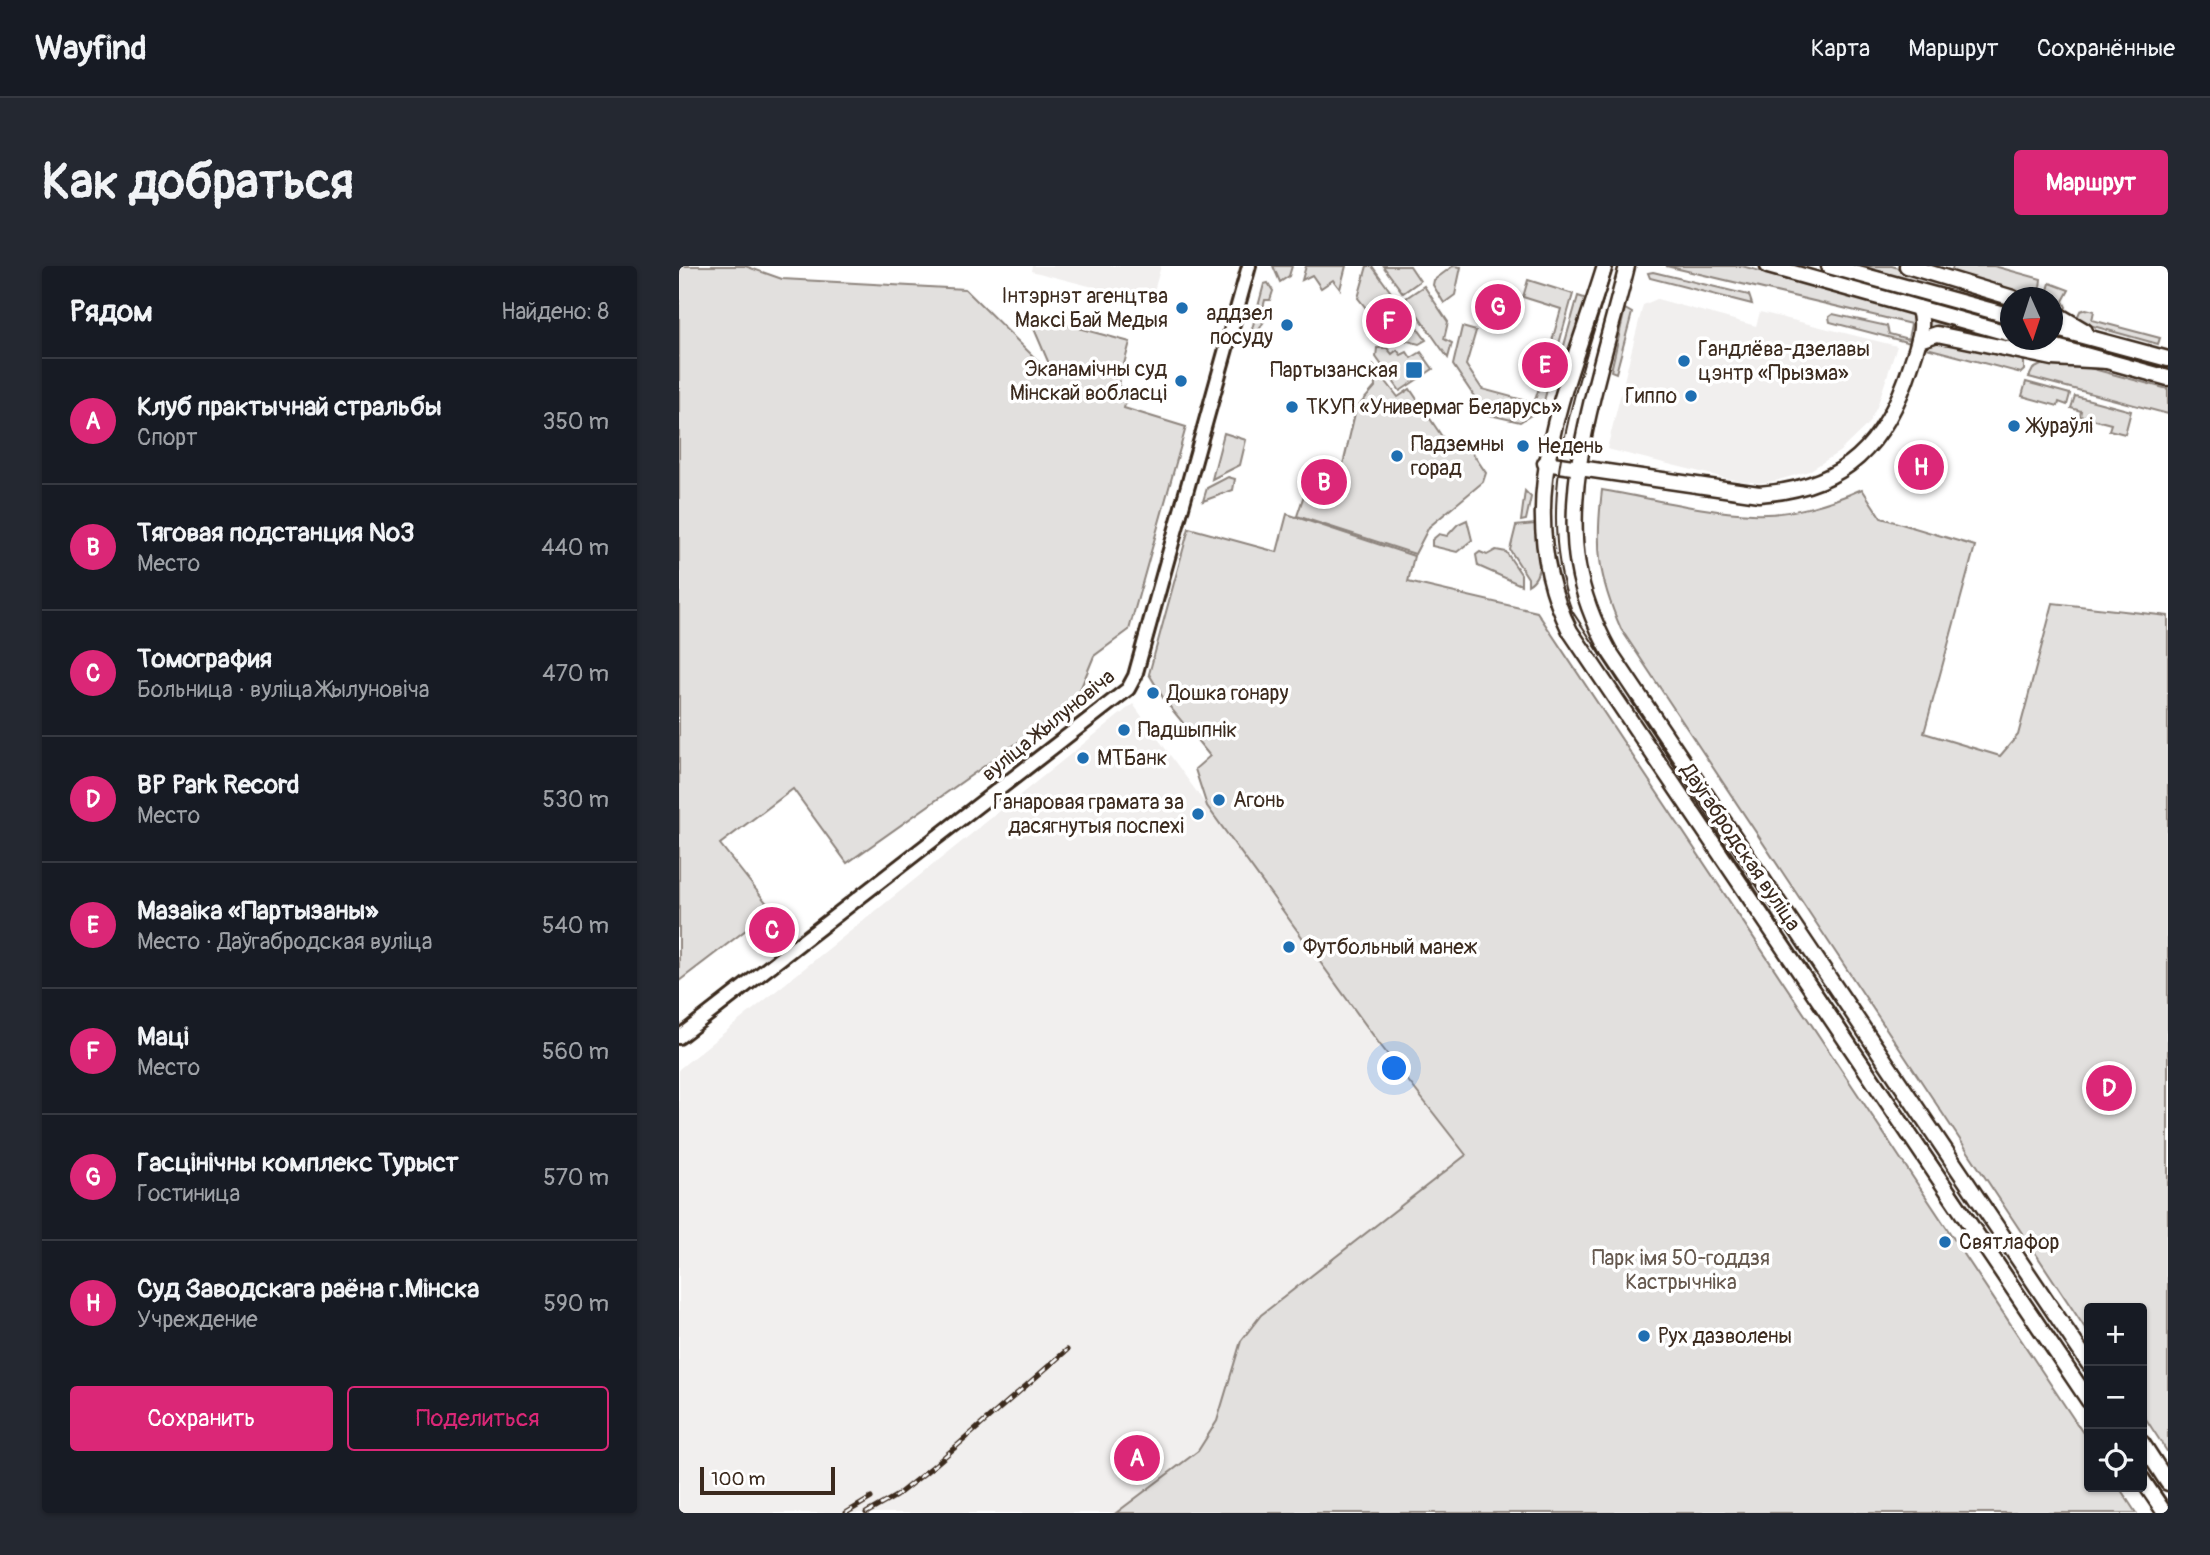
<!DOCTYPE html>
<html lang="ru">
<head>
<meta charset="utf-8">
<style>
	:root { --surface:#171b24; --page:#242831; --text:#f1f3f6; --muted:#9ea1a6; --line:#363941; --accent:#db2777 }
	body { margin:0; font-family:Pangolin,sans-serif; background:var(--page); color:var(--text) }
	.controls { position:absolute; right:21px; bottom:21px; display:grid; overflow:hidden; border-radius:7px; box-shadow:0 2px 5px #0004 }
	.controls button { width:63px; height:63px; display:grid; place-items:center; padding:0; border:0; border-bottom:2px solid var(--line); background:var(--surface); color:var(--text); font:35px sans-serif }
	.compass { position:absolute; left:1321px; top:21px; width:63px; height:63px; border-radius:50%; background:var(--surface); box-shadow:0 2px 5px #0004; rotate:177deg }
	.scale { position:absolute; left:21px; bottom:18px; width:135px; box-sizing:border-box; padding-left:7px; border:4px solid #3b2a1e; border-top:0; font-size:19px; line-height:24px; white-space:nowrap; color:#3b2a1e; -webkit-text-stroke:5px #fff; paint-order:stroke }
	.you { position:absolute; left:716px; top:803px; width:24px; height:24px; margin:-18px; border:5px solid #fff; border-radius:50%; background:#1a73e8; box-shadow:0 0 0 10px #1a73e833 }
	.badge { display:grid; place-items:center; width:46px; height:46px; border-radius:50%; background:var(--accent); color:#fff; font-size:23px; font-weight:700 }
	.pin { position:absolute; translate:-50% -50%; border:4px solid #fff; box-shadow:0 2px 7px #0006 }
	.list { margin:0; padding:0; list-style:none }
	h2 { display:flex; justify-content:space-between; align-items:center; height:91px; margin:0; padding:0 28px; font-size:30px }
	h2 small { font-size:23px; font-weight:400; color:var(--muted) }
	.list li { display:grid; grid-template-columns:46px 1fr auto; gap:21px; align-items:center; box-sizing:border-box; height:126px; padding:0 28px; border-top:2px solid var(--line) }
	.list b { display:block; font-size:26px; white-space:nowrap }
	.list p { margin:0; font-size:23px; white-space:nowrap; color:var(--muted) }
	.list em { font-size:23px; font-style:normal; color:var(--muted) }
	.actions { display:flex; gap:14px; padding:21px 28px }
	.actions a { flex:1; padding:16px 0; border:2px solid var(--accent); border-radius:7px; text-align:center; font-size:24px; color:var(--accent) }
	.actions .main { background:var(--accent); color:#fff }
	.icon { flex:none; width:38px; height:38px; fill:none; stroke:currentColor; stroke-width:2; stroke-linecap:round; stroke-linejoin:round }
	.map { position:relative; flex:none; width:1489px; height:1247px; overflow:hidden; border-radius:7px }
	header { display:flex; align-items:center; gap:42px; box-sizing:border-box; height:98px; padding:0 35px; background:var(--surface); border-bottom:2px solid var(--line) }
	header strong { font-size:33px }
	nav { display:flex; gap:38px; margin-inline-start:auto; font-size:24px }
	.intro { display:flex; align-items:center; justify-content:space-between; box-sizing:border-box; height:168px; padding:0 42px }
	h1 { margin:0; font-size:49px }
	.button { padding:18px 32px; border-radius:7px; background:var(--accent); color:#fff; font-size:24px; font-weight:700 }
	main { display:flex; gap:42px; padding:0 42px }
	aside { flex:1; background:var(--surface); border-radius:7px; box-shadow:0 2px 5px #0004 }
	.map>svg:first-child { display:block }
	.built { fill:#f1efee }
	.green { fill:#e2e0de; stroke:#8e857e; stroke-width:2 }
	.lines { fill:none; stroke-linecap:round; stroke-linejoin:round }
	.secondary-casing { stroke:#3b2a1e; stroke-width:18 }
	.primary-casing { stroke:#3b2a1e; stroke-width:19 }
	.secondary { stroke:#fff; stroke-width:12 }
	.primary { stroke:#fff; stroke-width:14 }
	.tram { stroke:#3b2a1e; stroke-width:2 }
	.rail-casing { stroke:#3b2a1e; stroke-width:5 }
	.rail { stroke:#fff; stroke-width:2.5; stroke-dasharray:8; stroke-linecap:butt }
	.poi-dot { fill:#1f6fb2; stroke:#fff; stroke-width:2.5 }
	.labels { text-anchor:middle; stroke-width:7; stroke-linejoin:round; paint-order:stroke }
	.poi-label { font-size:21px; fill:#3b2a1e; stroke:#fff; text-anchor:start }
	.street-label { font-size:21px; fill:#3b2a1e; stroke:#fff }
	.park-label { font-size:21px; fill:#65584e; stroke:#fff }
</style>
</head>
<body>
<header>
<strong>Wayfind</strong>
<nav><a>Карта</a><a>Маршрут</a><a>Сохранённые</a></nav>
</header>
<div class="intro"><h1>Как добраться</h1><a class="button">Маршрут</a></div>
<main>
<aside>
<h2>Рядом<small>Найдено: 8</small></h2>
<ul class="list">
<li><span class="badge">A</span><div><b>Клуб практычнай стральбы</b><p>Спорт</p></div><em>350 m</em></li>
<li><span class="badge">B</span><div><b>Тяговая подстанция №3</b><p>Место</p></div><em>440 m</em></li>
<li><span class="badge">C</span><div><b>Томография</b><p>Больница · вуліца Жылуновіча</p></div><em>470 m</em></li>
<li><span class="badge">D</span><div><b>BP Park Record</b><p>Место</p></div><em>530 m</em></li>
<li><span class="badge">E</span><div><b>Мазаіка «Партызаны»</b><p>Место · Даўгабродская вуліца</p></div><em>540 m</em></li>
<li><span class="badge">F</span><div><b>Маці</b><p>Место</p></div><em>560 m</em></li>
<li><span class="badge">G</span><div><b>Гасцінічны комплекс Турыст</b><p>Гостиница</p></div><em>570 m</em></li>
<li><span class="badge">H</span><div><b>Суд Заводскага раёна г.Мінска</b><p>Учреждение</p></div><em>590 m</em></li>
</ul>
<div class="actions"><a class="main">Сохранить</a><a>Поделиться</a></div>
</aside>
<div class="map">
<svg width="1489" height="1247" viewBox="0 0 1489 1247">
	<rect width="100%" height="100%" fill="#fff"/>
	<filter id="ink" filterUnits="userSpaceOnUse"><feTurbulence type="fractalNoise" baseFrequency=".0143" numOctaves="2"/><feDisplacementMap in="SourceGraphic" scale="14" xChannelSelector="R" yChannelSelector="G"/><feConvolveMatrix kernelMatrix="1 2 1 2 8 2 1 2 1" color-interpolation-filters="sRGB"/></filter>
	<g filter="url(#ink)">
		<g class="built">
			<path d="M 353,0 L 482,0 L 472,36 L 352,5 Z"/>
			<path d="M 978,33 L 1077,60 L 1081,46 L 1218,80 L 1198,141 L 1189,158 L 1160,186 L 1130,205 L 1096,215 L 1080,217 L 1050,213 L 928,183 L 964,39 Z"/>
			<path d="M 454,438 L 699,776 L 787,889 L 562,1075 L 538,1155 L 519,1185 L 437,1247 L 0,1247 L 0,803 Z"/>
		</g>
		<g class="green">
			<path d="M 0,0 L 66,0 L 103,13 L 286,23 L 362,98 L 371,100 L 353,58 L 358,51 L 451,76 L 439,120 L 450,124 L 445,142 L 507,161 L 450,364 L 415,390 L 396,436 L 168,597 L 114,523 L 41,578 L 93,644 L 0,715 Z"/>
			<path d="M 594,0 L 613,0 L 610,10 L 601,16 Z"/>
			<path d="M 627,0 L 667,0 L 661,23 L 654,14 L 642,22 L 633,9 L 623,14 Z"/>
			<path d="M 688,0 L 693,0 L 714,29 L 714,34 L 691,47 L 679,32 Z"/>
			<path d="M 704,0 L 731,0 L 741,15 L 724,27 Z"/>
			<path d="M 774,0 L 782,1 L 776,29 L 765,37 L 754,19 L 755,14 Z"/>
			<path d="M 987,0 L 1063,0 L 1233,47 L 1240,51 L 1235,78 L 1151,56 L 1150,51 L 1154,48 L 1208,60 L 1210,68 L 1229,73 L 1232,58 Z"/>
			<path d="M 1180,0 L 1213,0 L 1331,39 L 1331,45 Z"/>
			<path d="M 1274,0 L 1315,0 L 1362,13 L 1360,31 L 1350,31 L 1271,11 Z"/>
			<path d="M 974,6 L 1070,29 L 1073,38 L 971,12 L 969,7 Z"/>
			<path d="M 849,14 L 894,28 L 869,117 L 862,114 L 882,43 L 844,31 Z"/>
			<path d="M 589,17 L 594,25 L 591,34 L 586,34 L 581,54 L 585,55 L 578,68 L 572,67 L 585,18 Z"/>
			<path d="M 1371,17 L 1390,24 L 1384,35 L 1387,41 L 1382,47 L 1374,42 L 1374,32 L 1367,31 Z"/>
			<path d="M 745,20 L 769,56 L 765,73 L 773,77 L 769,92 L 727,32 Z"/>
			<path d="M 899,30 L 908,33 L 882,112 L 877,108 Z"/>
			<path d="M 718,39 L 722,40 L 747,74 L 740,78 L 702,68 L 695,54 Z"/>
			<path d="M 946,43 L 953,47 L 937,107 L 932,105 Z"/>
			<path d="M 1407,43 L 1415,45 L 1413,54 L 1481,72 L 1479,78 L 1407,58 L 1398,52 L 1401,45 Z"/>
			<path d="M 1247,52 L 1361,83 L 1245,67 Z"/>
			<path d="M 783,61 L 797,65 L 787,99 L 803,123 L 855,137 L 860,122 L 868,124 L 863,142 L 841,156 L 807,148 L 774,99 Z"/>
			<path d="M 1255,73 L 1326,91 L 1329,88 L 1345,95 L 1345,104 L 1342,107 L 1244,81 Z"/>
			<path d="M 698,82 L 708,82 L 713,88 L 718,84 L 722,89 L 728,86 L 732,92 L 742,86 L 754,103 L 721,125 L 697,91 Z"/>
			<path d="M 1364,98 L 1407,101 L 1489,123 L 1489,148 L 1350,111 L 1354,103 Z"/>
			<path d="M 695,100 L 719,131 L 731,123 L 772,184 L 783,177 L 788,179 L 807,207 L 804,216 L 750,261 L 736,288 L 618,250 L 625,229 L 655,237 L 677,143 L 696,121 Z"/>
			<path d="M 1347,116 L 1391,128 L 1388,139 L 1380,136 L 1379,140 L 1343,130 Z"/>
			<path d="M 1396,130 L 1452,145 L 1446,168 L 1430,164 L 1432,158 L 1401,150 L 1402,145 L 1392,142 Z"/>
			<path d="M 545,167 L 567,174 L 561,199 L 533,213 Z"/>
			<path d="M 549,211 L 556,213 L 554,224 L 524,235 L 528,222 Z"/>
			<path d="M 1183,223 L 1202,252 L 1296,280 L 1245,467 L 1321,490 L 1339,469 L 1374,337 L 1489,350 L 1489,1187 L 1463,1147 L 1463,1042 L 1410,1042 L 1410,1068 L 942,363 C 919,310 916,282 923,224 C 972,232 1023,246 1073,248 C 1109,250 1150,238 1183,223 Z"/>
			<path d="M 846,225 L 852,231 L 847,254 L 842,255 Z"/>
			<path d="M 608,248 L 735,290 L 729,316 L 858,346 L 1410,1176 L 1410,1221 L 1440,1221 L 1457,1247 L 437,1247 L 519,1185 L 538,1155 L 562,1075 L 582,1049 L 787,889 L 699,776 L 528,540 L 516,503 L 531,490 L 486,435 L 470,408 L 510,262 L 598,286 Z"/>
			<path d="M 788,254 L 793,274 L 778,286 L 753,280 L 753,274 L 760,268 L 768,270 L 779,258 Z"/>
			<path d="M 856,258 C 859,277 868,308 849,319 L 849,312 L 831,284 L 837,260 Z"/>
			<path d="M 817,284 L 827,286 L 842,308 L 842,319 L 799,300 L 797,289 L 801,286 L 808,289 Z"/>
		</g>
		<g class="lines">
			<defs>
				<path id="secondary" d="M 0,771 L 449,423 L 456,410 L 570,0"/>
				<g id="primary">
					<path d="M 926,0 C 889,121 828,239 891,365 L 1410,1135"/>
					<path d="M 948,0 C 926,92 883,206 899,300 C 904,330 916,359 930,385 L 1410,1098"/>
					<path d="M 1089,0 L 1332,68"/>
					<path d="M 1150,0 L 1332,50"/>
					<path d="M 1228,0 L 1334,32"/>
					<path d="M 1374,46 L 1406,65"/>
					<path d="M 1374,62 L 1489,93"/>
					<path d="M 1240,74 L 1258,68 L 1373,92 L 1429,95"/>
					<path d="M 1352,74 L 1489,112"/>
					<path d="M 866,197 L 1080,228 C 1167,222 1207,178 1232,99 C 1238,80 1247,60 1239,42"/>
					<path d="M 1463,1177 L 1489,1217"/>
					<path d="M 1463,1213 L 1486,1247"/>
				</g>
			</defs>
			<use href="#secondary" class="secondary-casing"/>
			<use href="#primary" class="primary-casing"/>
			<use href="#secondary" class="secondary"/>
			<use href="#primary" class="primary"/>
			<g class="tram">
				<path d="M 934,0 C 903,112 850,229 893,345 L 1156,744 L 1410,1120"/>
				<path d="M 1463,1199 L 1489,1238"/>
			</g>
			<defs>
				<g id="rail">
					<path d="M 167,1247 L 192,1232"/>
					<path d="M 187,1247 L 217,1230 L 257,1198 L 388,1084"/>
				</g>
			</defs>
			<use href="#rail" class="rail-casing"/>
			<use href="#rail" class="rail"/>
		</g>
	</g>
	<g class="poi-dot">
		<circle cx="503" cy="42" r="7"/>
		<circle cx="608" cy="59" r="7"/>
		<circle cx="1005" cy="95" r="7"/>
		<rect x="726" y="95" width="18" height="18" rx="3.5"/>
		<circle cx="502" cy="115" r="7"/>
		<circle cx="1012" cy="130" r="7"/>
		<circle cx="613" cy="141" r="7"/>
		<circle cx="1335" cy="160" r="7"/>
		<circle cx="844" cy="180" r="7"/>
		<circle cx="718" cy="190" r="7"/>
		<circle cx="474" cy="427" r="7"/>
		<circle cx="445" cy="464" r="7"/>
		<circle cx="404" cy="492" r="7"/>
		<circle cx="540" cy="534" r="7"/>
		<circle cx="519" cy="548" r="7"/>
		<circle cx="610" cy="681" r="7"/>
		<circle cx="1266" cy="976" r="7"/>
		<circle cx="965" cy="1070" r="7"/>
	</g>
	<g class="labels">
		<g class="poi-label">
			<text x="489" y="37" text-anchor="end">Інтэрнэт агенцтва<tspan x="489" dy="24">Максі Бай Медыя</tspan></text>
			<text x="594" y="54" text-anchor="end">аддзел<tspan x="594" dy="24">посуду</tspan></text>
			<text x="1019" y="90">Гандлёва-дзелавы<tspan x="1019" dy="24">цэнтр «Прызма»</tspan></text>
			<text x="488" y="110" text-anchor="end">Эканамічны суд<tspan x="488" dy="24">Мінскай вобласці</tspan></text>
			<text x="719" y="111" text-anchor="end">Партызанская</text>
			<text x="998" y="137" text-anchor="end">Гиппо</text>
			<text x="627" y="148">ТКУП «Универмаг Беларусь»</text>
			<text x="1349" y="167">Жураўлі</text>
			<text x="732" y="185">Падземны<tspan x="732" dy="24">горад</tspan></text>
			<text x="858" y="187">Недень</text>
			<text x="488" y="434">Дошка гонару</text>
			<text x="459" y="471">Падшыпнік</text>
			<text x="418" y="499">МТБанк</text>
			<text x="554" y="541">Агонь</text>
			<text x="505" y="543" text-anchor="end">Ганаровая грамата за<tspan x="505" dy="24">дасягнутыя поспехі</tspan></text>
			<text x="624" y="688">Футбольный манеж</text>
			<text x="1280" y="983">Святлафор</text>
			<text x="979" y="1077">Рух дазволены</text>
		</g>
		<g class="street-label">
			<text transform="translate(369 459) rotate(-39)" y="7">вуліца Жылуновіча</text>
			<text transform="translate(1062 581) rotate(56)" y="7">Даўгабродская вуліца</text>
		</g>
		<g class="park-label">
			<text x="1002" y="999">Парк імя 50-годдзя<tspan x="1002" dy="24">Кастрычніка</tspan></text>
		</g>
	</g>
</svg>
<div class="controls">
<button>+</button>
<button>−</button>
<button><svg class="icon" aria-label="locate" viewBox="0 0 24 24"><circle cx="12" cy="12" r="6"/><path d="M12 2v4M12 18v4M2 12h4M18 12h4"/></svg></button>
</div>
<svg class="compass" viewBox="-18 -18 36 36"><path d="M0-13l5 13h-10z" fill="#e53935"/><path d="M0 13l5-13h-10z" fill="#9ea1a6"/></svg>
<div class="scale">100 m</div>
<div class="you"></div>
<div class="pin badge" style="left:458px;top:1192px">A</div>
<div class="pin badge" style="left:645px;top:216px">B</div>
<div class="pin badge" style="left:93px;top:664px">C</div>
<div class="pin badge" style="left:1430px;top:822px">D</div>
<div class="pin badge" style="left:866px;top:99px">E</div>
<div class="pin badge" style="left:710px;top:55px">F</div>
<div class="pin badge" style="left:819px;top:41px">G</div>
<div class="pin badge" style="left:1242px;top:201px">H</div>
</div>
</main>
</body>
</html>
